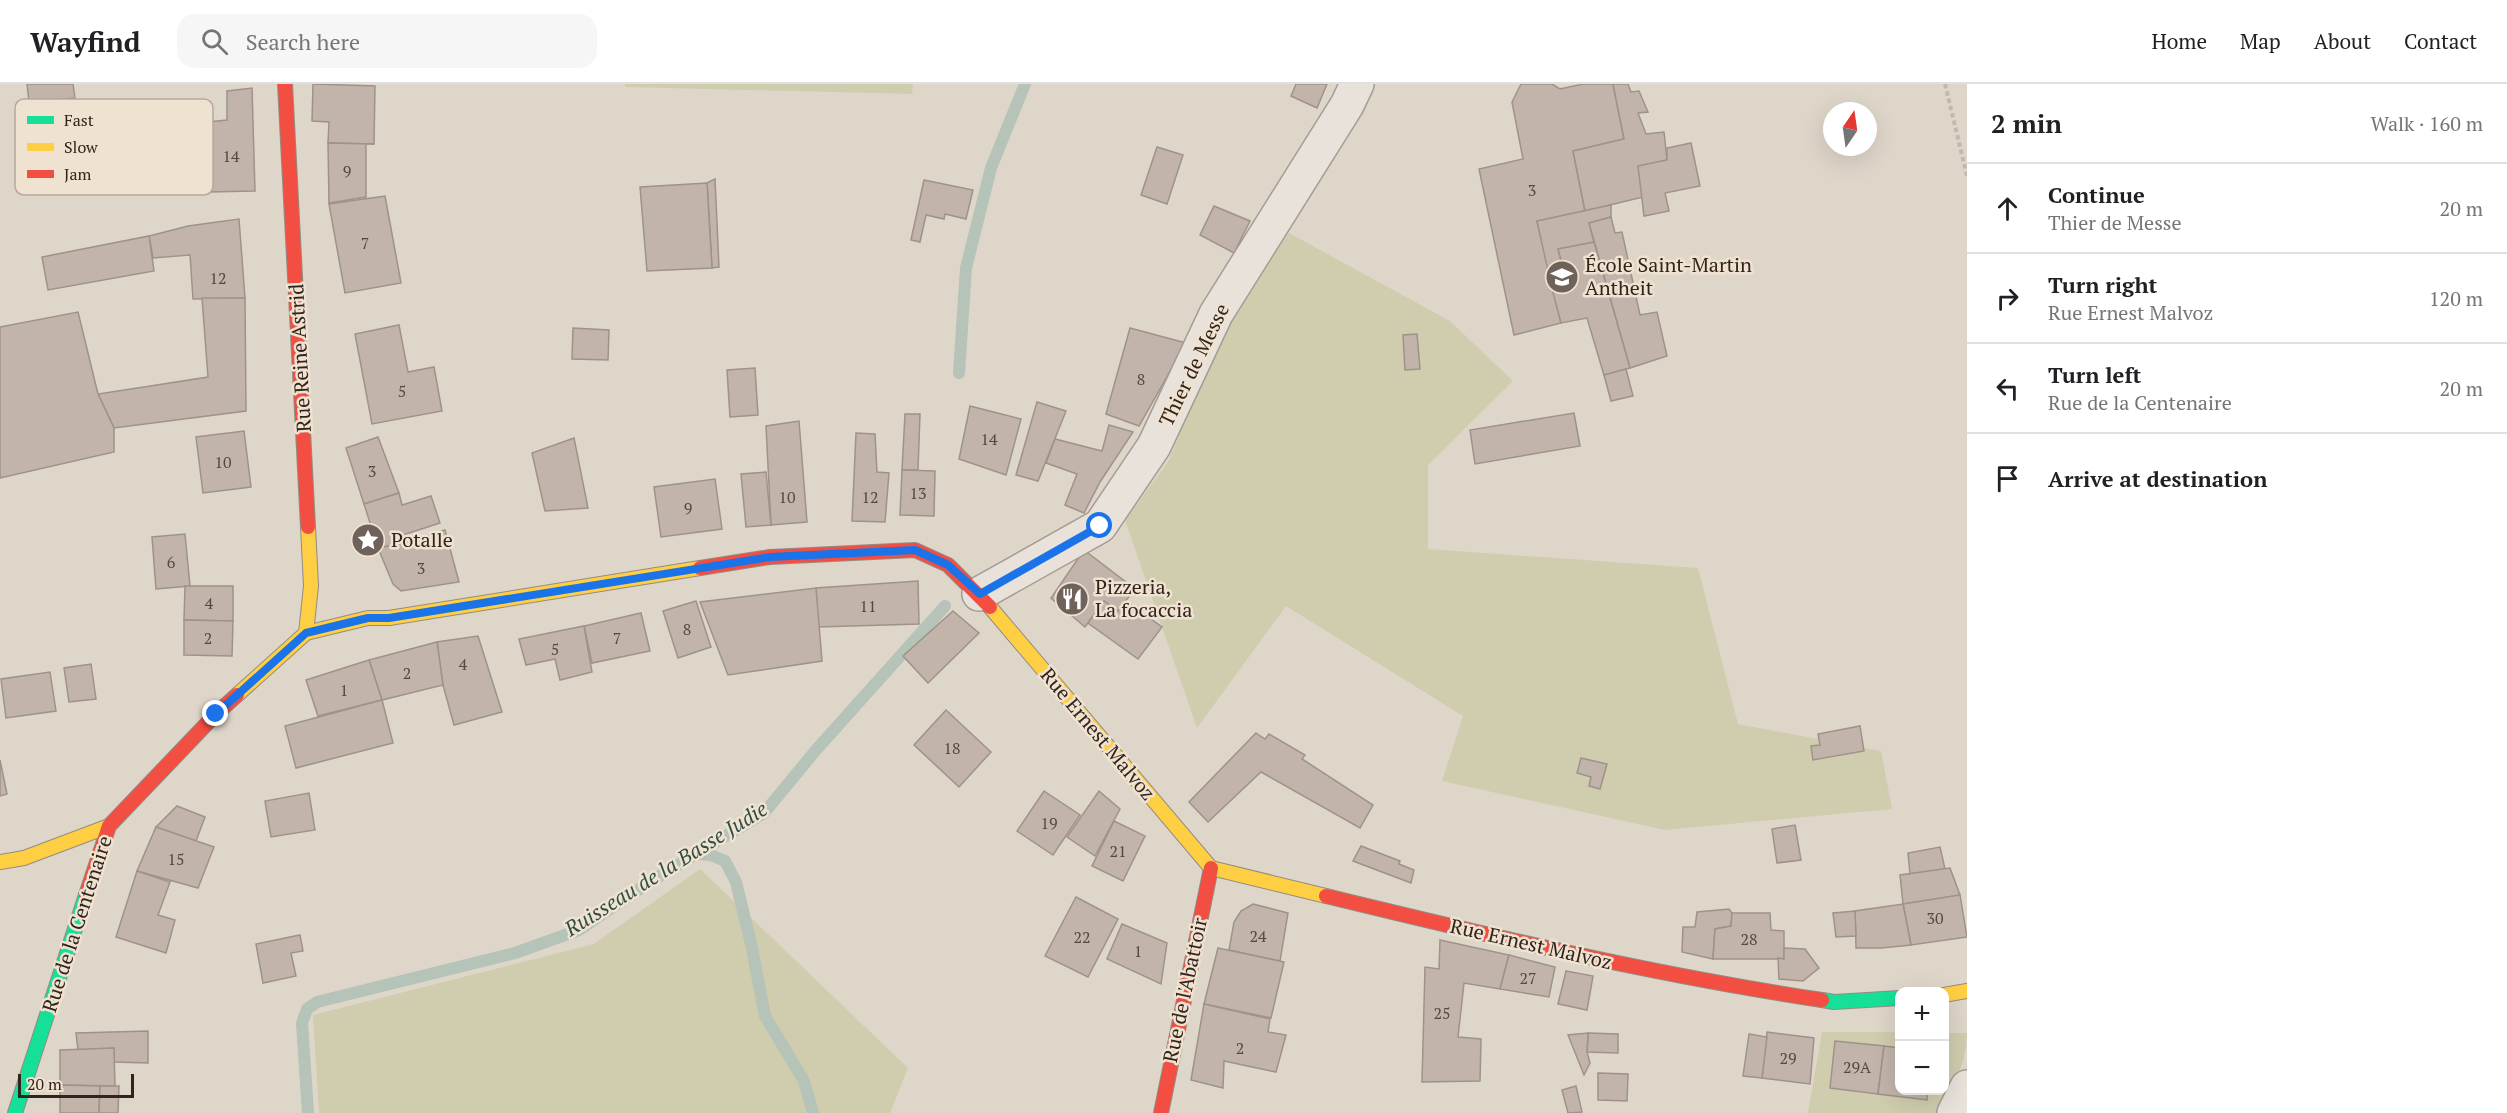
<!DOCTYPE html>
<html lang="en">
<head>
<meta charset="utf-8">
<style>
	:root { --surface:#fff; --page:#f6f6f6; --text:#202124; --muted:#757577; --line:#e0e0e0 }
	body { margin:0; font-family:"PT Serif",serif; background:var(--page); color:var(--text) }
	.controls { position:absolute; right:18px; bottom:18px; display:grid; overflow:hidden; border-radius:12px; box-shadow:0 6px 24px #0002 }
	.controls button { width:54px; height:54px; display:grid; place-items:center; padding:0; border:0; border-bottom:2px solid var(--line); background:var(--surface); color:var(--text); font:30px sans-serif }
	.compass { position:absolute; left:1823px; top:18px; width:54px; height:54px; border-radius:50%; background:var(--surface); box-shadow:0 6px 24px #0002; rotate:13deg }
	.scale { position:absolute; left:18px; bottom:15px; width:116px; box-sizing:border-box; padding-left:6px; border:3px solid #31241d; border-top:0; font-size:16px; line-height:21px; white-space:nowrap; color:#31241d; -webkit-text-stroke:4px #f0e2d0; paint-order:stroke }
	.stop { position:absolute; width:18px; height:18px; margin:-14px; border:4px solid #1a73e8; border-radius:50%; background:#fff }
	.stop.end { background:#1a73e8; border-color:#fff; box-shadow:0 2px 6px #0008 }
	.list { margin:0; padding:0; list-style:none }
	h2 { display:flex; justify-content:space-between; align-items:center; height:78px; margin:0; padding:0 24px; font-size:26px }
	h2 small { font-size:20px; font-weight:400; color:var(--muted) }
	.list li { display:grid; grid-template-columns:39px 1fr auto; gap:18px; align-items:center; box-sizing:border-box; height:90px; padding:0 24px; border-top:2px solid var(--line) }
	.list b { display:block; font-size:22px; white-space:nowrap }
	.list p { margin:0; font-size:20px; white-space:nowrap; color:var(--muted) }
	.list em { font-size:20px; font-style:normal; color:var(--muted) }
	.icon { flex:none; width:33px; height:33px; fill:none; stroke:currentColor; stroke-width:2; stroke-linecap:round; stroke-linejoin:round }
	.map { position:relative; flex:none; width:1967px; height:1029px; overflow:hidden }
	header { display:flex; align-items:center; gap:36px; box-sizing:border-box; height:84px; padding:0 30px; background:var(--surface); border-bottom:2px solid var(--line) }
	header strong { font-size:28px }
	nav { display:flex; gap:33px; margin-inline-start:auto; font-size:21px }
	.search { width:420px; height:54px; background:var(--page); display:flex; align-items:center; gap:15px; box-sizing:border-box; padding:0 21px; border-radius:18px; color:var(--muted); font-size:22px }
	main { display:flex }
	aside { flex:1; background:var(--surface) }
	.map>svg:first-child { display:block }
	.green { fill:#d0ccae }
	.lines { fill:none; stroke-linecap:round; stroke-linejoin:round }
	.stream { stroke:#b5c3b8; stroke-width:12 }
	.building { fill:#c2b4ab; stroke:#9e928a; stroke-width:1.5 }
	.street-casing { stroke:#a49c94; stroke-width:36 }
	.fast-casing { stroke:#948b83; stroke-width:16 }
	.slow-casing { stroke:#948b83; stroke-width:16 }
	.jam-casing { stroke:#948b83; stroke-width:16 }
	.path { stroke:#c0b9b2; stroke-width:4; stroke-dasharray:4.5 3; stroke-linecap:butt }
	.street { stroke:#e8e2db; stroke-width:33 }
	.fast { stroke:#16e098; stroke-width:14 }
	.slow { stroke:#ffcf43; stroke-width:14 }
	.jam { stroke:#f24e42; stroke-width:14 }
	.route { stroke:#1a73e8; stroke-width:8 }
	.labels { text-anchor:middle; stroke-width:5; stroke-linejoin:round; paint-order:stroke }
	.number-label { font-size:16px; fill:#554840 }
	.poi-label { font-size:20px; fill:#31241d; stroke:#f0e2d0; text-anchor:start }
	.street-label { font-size:20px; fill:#31241d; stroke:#f0e2d0 }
	.water-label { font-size:21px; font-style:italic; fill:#2e4f48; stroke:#f0e2d0 }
	.key { fill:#f0e2d0; stroke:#b7a99a; stroke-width:1.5 }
	.key-label { font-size:16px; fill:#31241d }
</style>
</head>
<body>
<header>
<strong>Wayfind</strong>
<div class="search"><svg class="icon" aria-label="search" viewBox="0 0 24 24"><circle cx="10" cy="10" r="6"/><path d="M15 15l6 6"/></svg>Search here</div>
<nav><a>Home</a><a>Map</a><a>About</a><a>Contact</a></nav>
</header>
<main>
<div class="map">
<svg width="1967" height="1029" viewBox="0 0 1967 1029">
	<rect width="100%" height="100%" fill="#dfd6ca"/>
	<g class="green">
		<path d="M 625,0 L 913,0 L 912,10 L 625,3 Z"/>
		<path d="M 1289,149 L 1450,237 L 1513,297 L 1428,381 L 1428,465 L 1698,484 L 1738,640 L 1881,667 L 1892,725 L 1665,746 L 1442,697 L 1463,632 L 1286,522 L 1197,644 L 1125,436 L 1168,378 L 1227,236 Z"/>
		<path d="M 700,785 L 908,984 L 890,1029 L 319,1029 L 313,931 L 594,860 Z"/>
		<path d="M 1822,948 L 1899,948 L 1900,1006 L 1944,1006 L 1945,949 L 1967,949 C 1967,977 1953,1004 1941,1029 L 1808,1029 Z"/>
	</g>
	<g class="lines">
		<g class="stream">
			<path d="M 959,289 L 966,184 L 991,84 L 1025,0"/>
			<path d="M 696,770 L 711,771 L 725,777 L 736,798 L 752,864 L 765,932 L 804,997 L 813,1029"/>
			<path d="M 308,1029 L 302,939 L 307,925 L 317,918 L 515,869 L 579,846 L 648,799 L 764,729 L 816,666 L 945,522"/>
		</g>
	</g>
	<g class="building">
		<path d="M 27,0 L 73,0 L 75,14 L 29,18 Z"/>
		<path d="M 313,0 L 375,2 L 374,60 L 328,59 L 329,38 L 312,37 Z"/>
		<path d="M 1296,0 L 1327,0 L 1317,24 L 1291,12 Z"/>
		<path d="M 1521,0 L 1552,0 L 1560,5 L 1583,0 L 1613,0 L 1624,55 L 1573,67 L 1585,127 L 1537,137 L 1561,239 L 1514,251 L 1479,85 L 1523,75 L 1512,18 Z"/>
		<path d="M 1613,0 L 1628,0 L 1631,8 L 1639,7 L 1648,28 L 1638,29 L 1646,50 L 1664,48 L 1667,76 L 1638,82 L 1643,113 L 1585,127 L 1573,67 L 1624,55 Z"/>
		<path d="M 252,4 L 255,107 L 208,108 L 207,38 L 227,36 L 227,7 Z"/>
		<path d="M 328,59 L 374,60 L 366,60 L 366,113 L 329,119 Z"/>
		<path d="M 1691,59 L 1700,102 L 1665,109 L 1669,127 L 1644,132 L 1638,82 L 1667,76 L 1667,64 Z"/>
		<path d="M 1157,63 L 1183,71 L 1167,120 L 1141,111 Z"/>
		<path d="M 715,95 L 719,183 L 712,184 L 707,99 Z"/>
		<path d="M 924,96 L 973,106 L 966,135 L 945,130 L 944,135 L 926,131 L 920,158 L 911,156 Z"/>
		<path d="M 707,99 L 712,184 L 647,187 L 640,103 Z"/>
		<path d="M 385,112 L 401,199 L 345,209 L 329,120 Z"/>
		<path d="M 1611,121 L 1611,133 L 1589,139 L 1594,158 L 1558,165 L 1568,202 L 1552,205 L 1537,137 Z"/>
		<path d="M 1214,122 L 1250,137 L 1234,169 L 1200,151 Z"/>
		<path d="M 1611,133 L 1615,149 L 1622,148 L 1640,231 L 1657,228 L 1667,272 L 1630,284 L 1589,139 Z"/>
		<path d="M 239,135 L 245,214 L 193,215 L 190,171 L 153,174 L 149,152 L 188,142 Z"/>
		<path d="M 149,152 L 154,187 L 48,206 L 42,173 Z"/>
		<path d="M 1594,158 L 1630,284 L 1604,291 L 1587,234 L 1561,239 L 1552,205 L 1568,202 L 1558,165 Z"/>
		<path d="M 202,214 L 245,214 L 246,327 L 114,344 L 98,310 L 208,293 Z"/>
		<path d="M 78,228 L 98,310 L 114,344 L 114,368 L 0,394 L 0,243 Z"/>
		<path d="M 399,241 L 408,288 L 434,283 L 442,327 L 372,340 L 355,250 Z"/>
		<path d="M 573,244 L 609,246 L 608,276 L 572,275 Z"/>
		<path d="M 1130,244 L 1186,259 L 1139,342 L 1106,330 Z"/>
		<path d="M 1417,250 L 1420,285 L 1405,286 L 1403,251 Z"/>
		<path d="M 755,284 L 758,331 L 730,333 L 727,286 Z"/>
		<path d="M 1626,285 L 1633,312 L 1611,317 L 1604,291 Z"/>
		<path d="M 1037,318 L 1066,327 L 1038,397 L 1016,391 Z"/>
		<path d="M 970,322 L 1021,335 L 1006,391 L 959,375 Z"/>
		<path d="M 1574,329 L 1580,362 L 1475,380 L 1470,346 Z"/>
		<path d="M 905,330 L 920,330 L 918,386 L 902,386 Z"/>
		<path d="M 799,337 L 807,438 L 771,441 L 766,342 Z"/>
		<path d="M 1109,341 L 1133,348 L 1100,398 L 1084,429 L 1065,421 L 1077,390 L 1046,379 L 1055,355 L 1102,367 Z"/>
		<path d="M 244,347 L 251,403 L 203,409 L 196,353 Z"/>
		<path d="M 856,349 L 875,350 L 877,388 L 889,389 L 885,438 L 852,437 Z"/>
		<path d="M 378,353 L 399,409 L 364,420 L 346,364 Z"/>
		<path d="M 574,354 L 588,424 L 545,427 L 532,369 Z"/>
		<path d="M 902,386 L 935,387 L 934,432 L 900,431 Z"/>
		<path d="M 766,388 L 771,441 L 746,443 L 741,390 Z"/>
		<path d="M 715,395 L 722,445 L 661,453 L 654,403 Z"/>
		<path d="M 399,409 L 402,421 L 431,412 L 440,439 L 403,451 L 405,459 L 378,464 L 364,420 Z"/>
		<path d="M 445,446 L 459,498 L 401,507 L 393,500 L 378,464 L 405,459 Z"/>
		<path d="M 185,450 L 190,502 L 156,505 L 152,453 Z"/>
		<path d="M 1084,466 L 1135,505 L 1118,527 L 1104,517 L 1085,543 L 1051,514 Z"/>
		<path d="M 918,497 L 919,540 L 818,543 L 816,504 Z"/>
		<path d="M 185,502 L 233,502 L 233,537 L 184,536 Z"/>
		<path d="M 816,504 L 822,577 L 728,591 L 700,518 Z"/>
		<path d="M 696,517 L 711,563 L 678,574 L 663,527 Z"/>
		<path d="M 1104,517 L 1118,527 L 1126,517 L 1162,543 L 1138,575 L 1088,539 Z"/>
		<path d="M 953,527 L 979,549 L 928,599 L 903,572 Z"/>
		<path d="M 641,529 L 650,567 L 592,579 L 584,542 Z"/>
		<path d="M 184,536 L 233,537 L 232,572 L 184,571 Z"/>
		<path d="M 584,542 L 592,588 L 560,596 L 555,575 L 526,581 L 519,555 Z"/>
		<path d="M 478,552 L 502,628 L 454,641 L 443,601 L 437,558 Z"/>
		<path d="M 437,558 L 443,601 L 382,616 L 369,576 Z"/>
		<path d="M 369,576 L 382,616 L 318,632 L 306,596 Z"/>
		<path d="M 91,580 L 96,615 L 69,618 L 64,584 Z"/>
		<path d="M 50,588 L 56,627 L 6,634 L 1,595 Z"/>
		<path d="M 382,616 L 393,659 L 296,684 L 285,642 Z"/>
		<path d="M 946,626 L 991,668 L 959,703 L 914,661 Z"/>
		<path d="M 1860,642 L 1864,667 L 1813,676 L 1811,662 L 1820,661 L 1818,650 Z"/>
		<path d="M 1256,649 L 1265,655 L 1269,650 L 1305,671 L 1302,675 L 1373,721 L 1360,744 L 1261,688 L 1208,738 L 1189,718 Z"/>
		<path d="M 1581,674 L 1607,680 L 1600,705 L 1589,702 L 1591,693 L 1577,689 Z"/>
		<path d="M 0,676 L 7,710 L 0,712 Z"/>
		<path d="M 1044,707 L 1080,731 L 1053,771 L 1017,747 Z"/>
		<path d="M 1099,707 L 1120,725 L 1095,772 L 1067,753 Z"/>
		<path d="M 309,709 L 315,746 L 271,753 L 265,717 Z"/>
		<path d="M 177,722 L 205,733 L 196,757 L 156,743 Z"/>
		<path d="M 1114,737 L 1145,752 L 1123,797 L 1092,782 Z"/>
		<path d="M 1795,741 L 1801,776 L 1777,779 L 1772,745 Z"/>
		<path d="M 156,743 L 214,763 L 198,804 L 137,787 Z"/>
		<path d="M 1361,762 L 1400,777 L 1399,780 L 1414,786 L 1411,799 L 1353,777 Z"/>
		<path d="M 1940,763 L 1945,785 L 1910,790 L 1908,769 Z"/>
		<path d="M 1950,784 L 1960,811 L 1903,820 L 1900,791 Z"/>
		<path d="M 137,787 L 170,798 L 158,831 L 175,836 L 166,869 L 116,853 Z"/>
		<path d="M 1960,811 L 1967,853 L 1911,861 L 1903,820 Z"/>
		<path d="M 1076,813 L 1118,835 L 1088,893 L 1045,872 Z"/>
		<path d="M 1253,820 L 1288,829 L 1280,877 L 1229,866 L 1234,838 L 1241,827 Z"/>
		<path d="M 1903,820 L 1911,861 L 1881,864 L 1856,864 L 1855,827 Z"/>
		<path d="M 1729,825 L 1732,829 L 1731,842 L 1715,845 L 1713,875 L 1682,868 L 1683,843 L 1695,843 L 1697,828 Z"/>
		<path d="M 1855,827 L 1856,852 L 1836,853 L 1833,829 Z"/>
		<path d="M 1732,829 L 1770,829 L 1771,846 L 1784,847 L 1784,875 L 1713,875 L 1715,845 L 1731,842 Z"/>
		<path d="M 1122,840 L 1167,859 L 1161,900 L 1107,875 Z"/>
		<path d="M 300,851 L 303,867 L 291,869 L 296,892 L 263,899 L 256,860 Z"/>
		<path d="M 1440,856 L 1509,871 L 1500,905 L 1464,899 L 1458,953 L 1481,955 L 1480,997 L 1422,998 L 1425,883 L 1439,885 Z"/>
		<path d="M 1218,864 L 1284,878 L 1271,934 L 1204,920 Z"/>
		<path d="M 1784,864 L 1805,865 L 1819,884 L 1803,897 L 1779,895 L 1778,874 L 1784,875 Z"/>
		<path d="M 1509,871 L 1555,883 L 1549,913 L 1500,905 Z"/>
		<path d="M 1566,887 L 1593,892 L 1587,926 L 1558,920 Z"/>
		<path d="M 1204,920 L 1270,935 L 1268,948 L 1286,951 L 1276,988 L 1224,977 L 1223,1004 L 1191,996 Z"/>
		<path d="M 148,947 L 148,979 L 114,978 L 114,964 L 78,966 L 76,949 Z"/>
		<path d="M 1767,948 L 1814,954 L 1810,1000 L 1762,994 Z"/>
		<path d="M 1588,949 L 1618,950 L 1618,969 L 1587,968 Z"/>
		<path d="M 1588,949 L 1587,968 L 1590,979 L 1584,991 L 1568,951 Z"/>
		<path d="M 1749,950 L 1767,953 L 1762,994 L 1743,992 Z"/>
		<path d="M 1835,957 L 1884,962 L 1878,1010 L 1830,1004 Z"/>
		<path d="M 1884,962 L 1900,964 L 1900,1006 L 1928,1006 L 1927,1016 L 1878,1010 Z"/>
		<path d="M 114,964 L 115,1002 L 60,1001 L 60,966 Z"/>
		<path d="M 1598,989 L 1628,990 L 1627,1017 L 1598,1016 Z"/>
		<path d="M 60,1001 L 100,1002 L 99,1029 L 60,1029 Z"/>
		<path d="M 100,1002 L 119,1002 L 118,1029 L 99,1029 Z"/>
		<path d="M 1576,1002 L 1582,1028 L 1568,1029 L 1562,1006 Z"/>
	</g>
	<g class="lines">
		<defs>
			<g id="street">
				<path d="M 979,510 L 1100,442 L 1154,362 L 1216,230 L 1347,21 L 1357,0"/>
				<path d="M 1954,1029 L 1967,1003"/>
			</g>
			<g id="fast">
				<path d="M 1822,916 L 1834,918 L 1900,914"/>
				<path d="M 15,1029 L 86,811"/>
			</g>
			<g id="slow">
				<path d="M 990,523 L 1211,784 L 1326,812"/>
				<path d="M 306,549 L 311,502 L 308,443"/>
				<path d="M 237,611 L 306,549 L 368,534 L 389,534 L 700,484"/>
				<path d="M 0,778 L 24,774 L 109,742"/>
				<path d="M 1944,911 L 1967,907"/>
			</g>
			<g id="jam">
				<path d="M 285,0 L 308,443"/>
				<path d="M 700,484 L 770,473 L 915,466 L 948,481 L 990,523"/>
				<path d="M 86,811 L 109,742 L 216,630 L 237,611"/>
				<path d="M 1326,812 C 1490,852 1655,891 1822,916"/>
				<path d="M 1161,1029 L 1211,784"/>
			</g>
		</defs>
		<use href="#street" class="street-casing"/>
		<use href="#fast" class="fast-casing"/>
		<use href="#slow" class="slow-casing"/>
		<use href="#jam" class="jam-casing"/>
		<path class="path" d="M 1945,0 L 1967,92"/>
		<use href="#street" class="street"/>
		<use href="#fast" class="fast"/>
		<use href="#slow" class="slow"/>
		<use href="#jam" class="jam"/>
	</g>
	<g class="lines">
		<path class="route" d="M 216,630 L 306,549 L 368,534 L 389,534 L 770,473 L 915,466 L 948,481 L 980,510 L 1100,442"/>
	</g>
	<defs>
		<symbol id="school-disc" viewBox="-11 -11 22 22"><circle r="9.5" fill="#6e625a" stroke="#f0e2d0"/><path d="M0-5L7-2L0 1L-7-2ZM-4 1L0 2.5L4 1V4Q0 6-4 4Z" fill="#fff"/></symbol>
		<symbol id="sight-disc" viewBox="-11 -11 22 22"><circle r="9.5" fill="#6e625a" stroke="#f0e2d0"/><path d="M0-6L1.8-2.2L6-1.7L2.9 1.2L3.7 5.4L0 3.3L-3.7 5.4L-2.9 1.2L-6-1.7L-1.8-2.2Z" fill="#fff"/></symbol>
		<symbol id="restaurant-disc" viewBox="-11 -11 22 22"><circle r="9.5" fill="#6e625a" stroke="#f0e2d0"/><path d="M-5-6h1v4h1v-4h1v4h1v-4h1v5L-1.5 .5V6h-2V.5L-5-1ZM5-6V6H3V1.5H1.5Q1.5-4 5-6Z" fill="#fff"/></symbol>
	</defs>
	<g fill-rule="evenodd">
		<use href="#school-disc" x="1543" y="174" width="38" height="38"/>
		<use href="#sight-disc" x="349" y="437" width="38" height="38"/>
		<use href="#restaurant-disc" x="1053" y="496" width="38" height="38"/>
	</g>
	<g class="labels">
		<g class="number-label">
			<text x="231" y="78">14</text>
			<text x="347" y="93">9</text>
			<text x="1532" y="112">3</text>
			<text x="365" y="165">7</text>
			<text x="218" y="200">12</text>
			<text x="1141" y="301">8</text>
			<text x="402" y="313">5</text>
			<text x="989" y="361">14</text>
			<text x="223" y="384">10</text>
			<text x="372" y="393">3</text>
			<text x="918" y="415">13</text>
			<text x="787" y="419">10</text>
			<text x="870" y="419">12</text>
			<text x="688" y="430">9</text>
			<text x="171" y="484">6</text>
			<text x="421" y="490">3</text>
			<text x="209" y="525">4</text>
			<text x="868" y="528">11</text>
			<text x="687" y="551">8</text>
			<text x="208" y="560">2</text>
			<text x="617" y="560">7</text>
			<text x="555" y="571">5</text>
			<text x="463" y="586">4</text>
			<text x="407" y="595">2</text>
			<text x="344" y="612">1</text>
			<text x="952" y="670">18</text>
			<text x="1049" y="745">19</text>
			<text x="1118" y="773">21</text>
			<text x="176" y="781">15</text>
			<text x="1935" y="840">30</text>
			<text x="1258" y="858">24</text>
			<text x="1082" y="859">22</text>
			<text x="1749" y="861">28</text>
			<text x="1138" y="873">1</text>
			<text x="1528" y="900">27</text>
			<text x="1442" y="935">25</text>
			<text x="1240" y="970">2</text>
			<text x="1788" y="980">29</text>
			<text x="1857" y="989">29A</text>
		</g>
		<g class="poi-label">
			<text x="1585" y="188">École Saint-Martin<tspan x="1585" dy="23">Antheit</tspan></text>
			<text x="391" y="463">Potalle</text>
			<text x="1095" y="510">Pizzeria,<tspan x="1095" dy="23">La focaccia</tspan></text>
		</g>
		<g class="street-label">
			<text transform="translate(300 274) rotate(-93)" y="7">Rue Reine Astrid</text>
			<text transform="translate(1194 281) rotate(-64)" y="7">Thier de Messe</text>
			<text transform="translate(1098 650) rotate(50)" y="7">Rue Ernest Malvoz</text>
			<text transform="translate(77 840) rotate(-72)" y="7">Rue de la Centenaire</text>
			<text transform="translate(1531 860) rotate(13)" y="7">Rue Ernest Malvoz</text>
			<text transform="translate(1185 906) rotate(-78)" y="7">Rue de l'Abattoir</text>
		</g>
		<g class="water-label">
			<text transform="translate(666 785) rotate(-32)" y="7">Ruisseau de la Basse Judie</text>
		</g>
	</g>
	<rect x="15" y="15" width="198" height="96" rx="9" class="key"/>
	<rect x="27" y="32" width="27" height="8" fill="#16e098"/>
	<rect x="27" y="59" width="27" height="8" fill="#ffcf43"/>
	<rect x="27" y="86" width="27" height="8" fill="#f24e42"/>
	<g class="key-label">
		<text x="64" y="42">Fast</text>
		<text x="64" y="69">Slow</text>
		<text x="64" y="96">Jam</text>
	</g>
</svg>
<div class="controls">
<button>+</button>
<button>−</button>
</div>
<svg class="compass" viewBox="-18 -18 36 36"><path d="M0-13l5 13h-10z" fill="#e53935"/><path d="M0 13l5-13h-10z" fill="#757577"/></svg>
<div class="scale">20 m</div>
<div class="stop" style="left:1100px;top:442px"></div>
<div class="stop end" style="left:216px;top:630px"></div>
</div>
<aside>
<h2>2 min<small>Walk · 160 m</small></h2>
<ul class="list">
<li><svg class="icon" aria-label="ahead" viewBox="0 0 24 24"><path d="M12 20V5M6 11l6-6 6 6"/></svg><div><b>Continue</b><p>Thier de Messe</p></div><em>20 m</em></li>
<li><svg class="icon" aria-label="right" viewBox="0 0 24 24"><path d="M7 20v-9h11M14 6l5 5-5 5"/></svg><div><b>Turn right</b><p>Rue Ernest Malvoz</p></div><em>120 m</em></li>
<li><svg class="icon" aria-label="left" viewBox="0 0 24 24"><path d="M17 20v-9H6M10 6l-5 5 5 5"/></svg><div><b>Turn left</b><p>Rue de la Centenaire</p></div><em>20 m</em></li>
<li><svg class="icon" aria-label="arrive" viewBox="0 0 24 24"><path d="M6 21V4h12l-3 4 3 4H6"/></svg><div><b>Arrive at destination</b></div></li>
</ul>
</aside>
</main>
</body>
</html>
